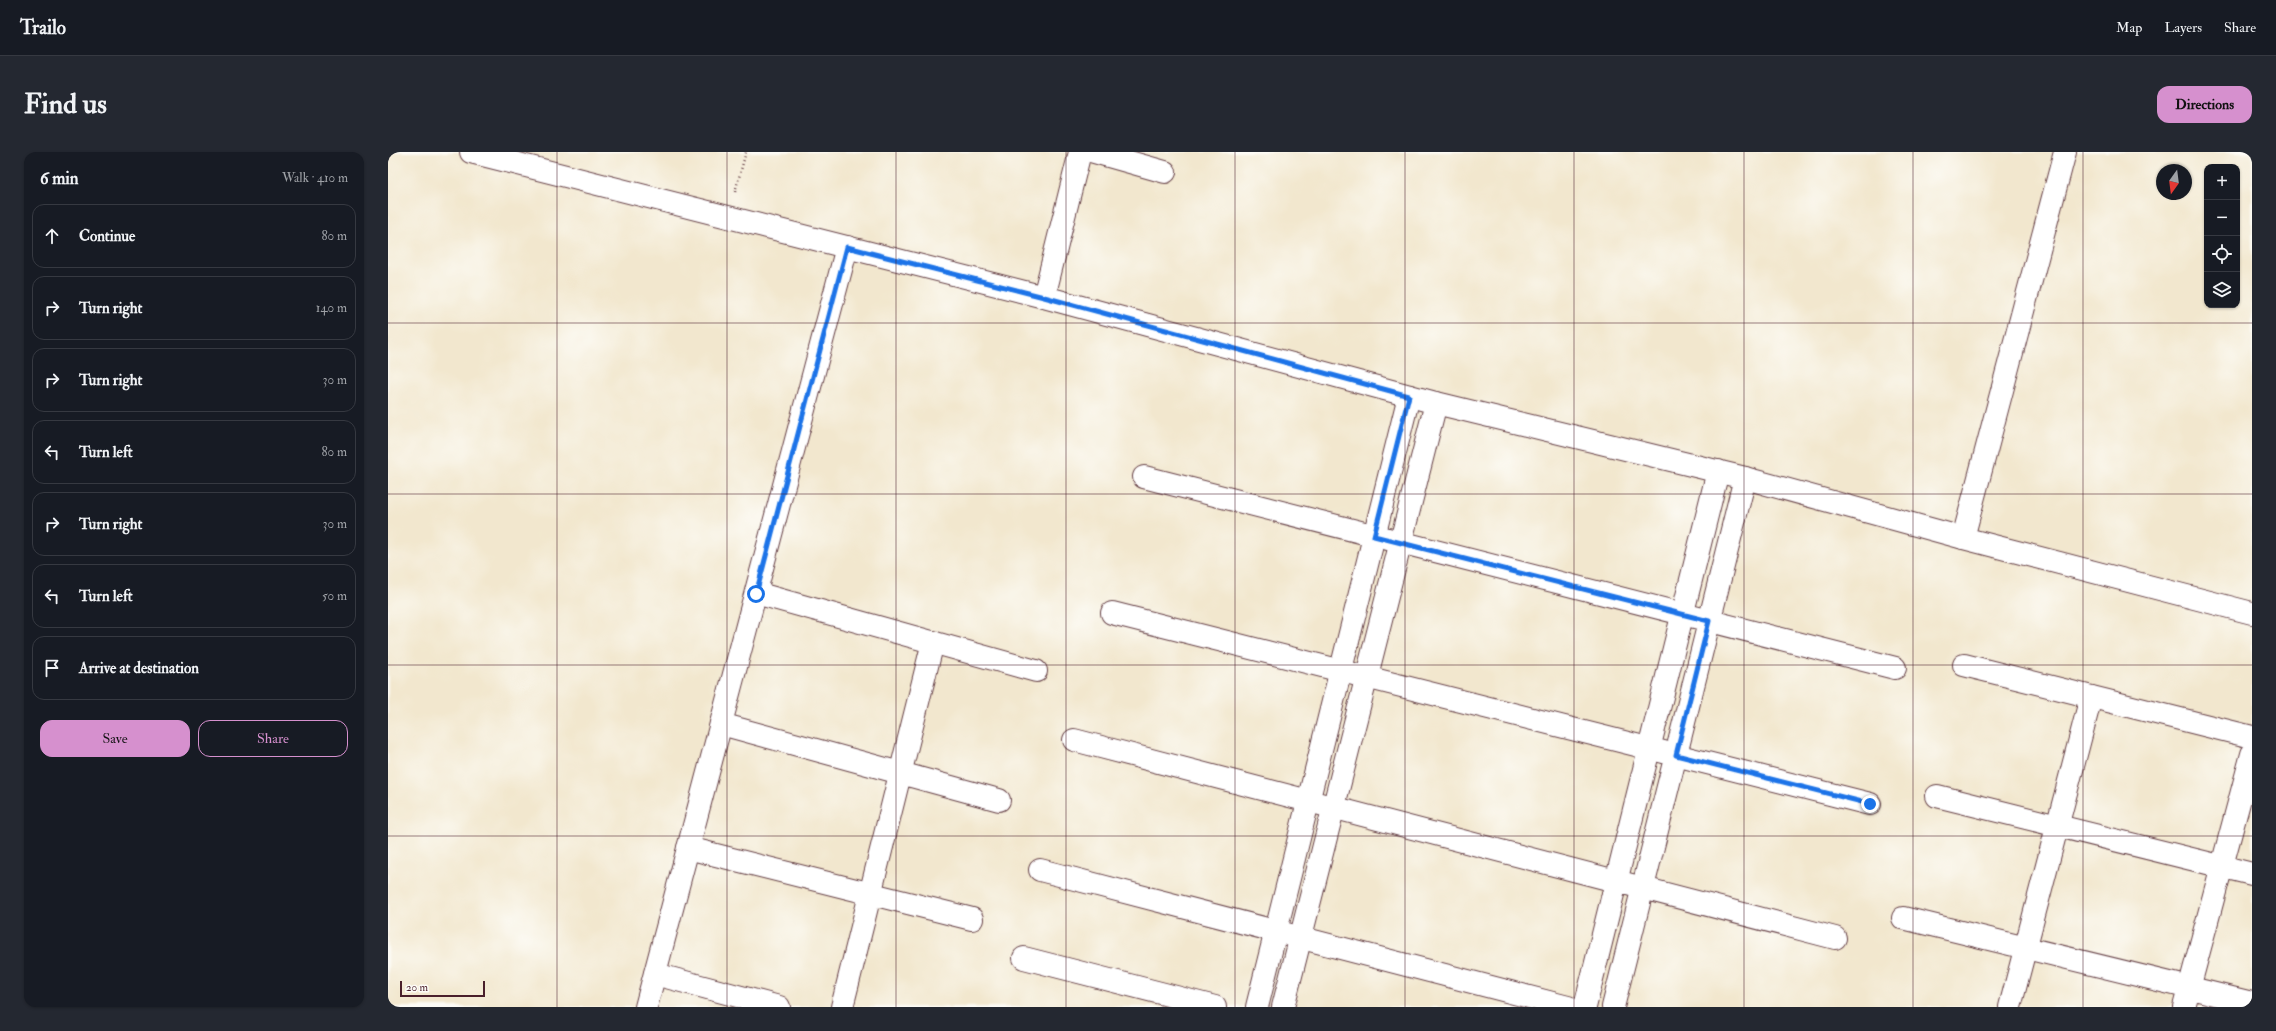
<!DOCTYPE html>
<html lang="en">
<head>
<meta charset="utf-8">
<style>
	:root { --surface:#171b24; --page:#242831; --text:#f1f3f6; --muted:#9ea1a6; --line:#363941; --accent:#d690ce }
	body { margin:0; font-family:"IM FELL Double Pica",serif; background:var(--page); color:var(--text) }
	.controls { position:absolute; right:12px; top:12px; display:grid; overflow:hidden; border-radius:8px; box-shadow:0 1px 3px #0004 }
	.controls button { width:36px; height:36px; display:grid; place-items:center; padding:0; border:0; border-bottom:1px solid var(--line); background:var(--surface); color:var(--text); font:20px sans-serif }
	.compass { position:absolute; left:1768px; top:12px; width:36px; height:36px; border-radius:50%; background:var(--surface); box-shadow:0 1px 3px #0004; rotate:194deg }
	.scale { position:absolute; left:12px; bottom:10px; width:85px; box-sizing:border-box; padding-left:4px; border:2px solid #4a1f2b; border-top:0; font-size:11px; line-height:14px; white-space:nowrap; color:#4a1f2b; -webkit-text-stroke:3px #fdfcf7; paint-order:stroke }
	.stop { position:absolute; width:12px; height:12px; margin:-9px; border:3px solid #1a73e8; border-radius:50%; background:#fff }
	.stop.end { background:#1a73e8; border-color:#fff; box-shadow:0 1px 4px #0008 }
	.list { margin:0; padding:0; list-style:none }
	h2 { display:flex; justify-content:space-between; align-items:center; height:52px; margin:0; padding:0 16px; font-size:17px }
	h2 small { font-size:13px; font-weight:400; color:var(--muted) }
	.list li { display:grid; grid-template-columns:26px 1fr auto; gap:12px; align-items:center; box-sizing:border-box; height:64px; margin:0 8px 8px; padding:0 8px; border:1px solid var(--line); border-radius:12px }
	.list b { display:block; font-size:15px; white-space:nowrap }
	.list em { font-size:13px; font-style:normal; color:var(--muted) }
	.actions { display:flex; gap:8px; padding:12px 16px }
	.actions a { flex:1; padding:9px 0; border:1px solid var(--accent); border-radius:12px; text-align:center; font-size:14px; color:var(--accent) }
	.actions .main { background:var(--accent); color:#111 }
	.icon { flex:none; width:22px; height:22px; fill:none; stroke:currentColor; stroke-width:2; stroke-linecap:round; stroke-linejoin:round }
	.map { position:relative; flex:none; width:1864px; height:855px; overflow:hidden; border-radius:12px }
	header { display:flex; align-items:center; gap:24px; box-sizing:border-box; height:56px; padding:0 20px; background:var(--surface); border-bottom:1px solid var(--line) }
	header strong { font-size:19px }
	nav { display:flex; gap:22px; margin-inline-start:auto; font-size:14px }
	.intro { display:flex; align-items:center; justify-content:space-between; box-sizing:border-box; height:96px; padding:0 24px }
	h1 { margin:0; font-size:28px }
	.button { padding:10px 18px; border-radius:12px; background:var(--accent); color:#111; font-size:14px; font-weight:700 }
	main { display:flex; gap:24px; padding:0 24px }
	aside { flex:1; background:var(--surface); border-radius:12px; box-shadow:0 1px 3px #0004 }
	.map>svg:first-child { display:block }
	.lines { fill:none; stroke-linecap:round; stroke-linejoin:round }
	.minor-casing { stroke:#633d43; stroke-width:24 }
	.path { stroke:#633d43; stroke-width:2.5; stroke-dasharray:1 3; stroke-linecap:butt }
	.minor { stroke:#fff; stroke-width:22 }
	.route { stroke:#1a73e8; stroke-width:5 }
	.grid { fill:none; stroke:#4a1f2b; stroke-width:1; stroke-opacity:0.55 }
</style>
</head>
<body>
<header>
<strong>Trailo</strong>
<nav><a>Map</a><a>Layers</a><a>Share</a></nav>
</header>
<div class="intro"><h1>Find us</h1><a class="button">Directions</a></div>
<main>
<aside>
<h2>6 min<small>Walk · 410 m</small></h2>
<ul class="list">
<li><svg class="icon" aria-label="ahead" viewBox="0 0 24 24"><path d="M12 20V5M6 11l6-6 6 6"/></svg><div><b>Continue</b></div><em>80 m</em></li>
<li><svg class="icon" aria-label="right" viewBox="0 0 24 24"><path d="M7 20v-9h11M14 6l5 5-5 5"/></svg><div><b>Turn right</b></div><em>140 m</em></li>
<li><svg class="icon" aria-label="right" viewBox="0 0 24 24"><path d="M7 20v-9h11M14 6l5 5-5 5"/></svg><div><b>Turn right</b></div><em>30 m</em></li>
<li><svg class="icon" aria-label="left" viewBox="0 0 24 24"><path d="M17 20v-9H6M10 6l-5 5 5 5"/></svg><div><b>Turn left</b></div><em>80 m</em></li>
<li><svg class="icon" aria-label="right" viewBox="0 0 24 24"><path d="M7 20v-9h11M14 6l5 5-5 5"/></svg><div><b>Turn right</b></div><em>30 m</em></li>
<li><svg class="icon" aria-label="left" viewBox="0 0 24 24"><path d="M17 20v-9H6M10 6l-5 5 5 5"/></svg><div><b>Turn left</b></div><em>50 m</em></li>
<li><svg class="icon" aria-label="arrive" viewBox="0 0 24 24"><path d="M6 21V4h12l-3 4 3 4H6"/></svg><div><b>Arrive at destination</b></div></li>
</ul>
<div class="actions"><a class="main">Save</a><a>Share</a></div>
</aside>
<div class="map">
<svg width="1864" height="855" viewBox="0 0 1864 855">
	<rect width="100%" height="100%" fill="#fdfcf7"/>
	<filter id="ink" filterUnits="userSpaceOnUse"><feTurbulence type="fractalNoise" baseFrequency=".025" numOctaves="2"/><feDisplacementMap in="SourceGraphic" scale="8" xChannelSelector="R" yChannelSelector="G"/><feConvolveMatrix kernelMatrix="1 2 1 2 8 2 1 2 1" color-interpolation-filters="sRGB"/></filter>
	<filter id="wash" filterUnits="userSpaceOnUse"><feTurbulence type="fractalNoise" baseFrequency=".012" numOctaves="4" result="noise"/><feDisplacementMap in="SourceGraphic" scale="16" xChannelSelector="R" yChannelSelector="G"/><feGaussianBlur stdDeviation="0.9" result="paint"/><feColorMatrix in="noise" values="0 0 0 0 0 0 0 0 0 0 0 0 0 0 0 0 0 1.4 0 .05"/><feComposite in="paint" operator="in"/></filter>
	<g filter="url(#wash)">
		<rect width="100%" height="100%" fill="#f2e7ce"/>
	</g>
	<g filter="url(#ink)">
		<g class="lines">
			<defs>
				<g id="minor">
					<path d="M 83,0 L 656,145 L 1048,251 L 1357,326 L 1575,386 L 1864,461"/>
					<path d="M 706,0 L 777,20"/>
					<path d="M 656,145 L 692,0"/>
					<path d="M 756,325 L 1507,516"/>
					<path d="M 1575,386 L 1677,0"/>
					<path d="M 368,441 L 648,519"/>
					<path d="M 724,461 L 1482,652"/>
					<path d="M 1576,513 L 1864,585"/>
					<path d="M 333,572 L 611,648"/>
					<path d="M 686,588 L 1447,786"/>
					<path d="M 1549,644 L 1864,722"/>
					<path d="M 300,696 L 584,767"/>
					<path d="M 652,718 L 1180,855"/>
					<path d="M 1515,766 L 1864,851"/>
					<path d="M 636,806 L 827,855"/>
					<path d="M 267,822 L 391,855"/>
					<path d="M 258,855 L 459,95"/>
					<path d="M 454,855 L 545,490"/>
					<path d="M 869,855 L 1021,244"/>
					<path d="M 895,855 L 1048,251"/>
					<path d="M 1197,855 L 1330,319"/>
					<path d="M 1225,855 L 1357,326"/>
					<path d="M 1622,855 L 1703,545"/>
					<path d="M 1796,855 L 1864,602"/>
				</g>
			</defs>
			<use href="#minor" class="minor-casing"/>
			<path class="path" d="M 347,40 L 358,0"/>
			<use href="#minor" class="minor"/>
		</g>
	</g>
	<g class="lines" filter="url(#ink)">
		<path class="route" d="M 368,442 L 459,95 L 656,145 L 1021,244 L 986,384 L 1321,469 L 1288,603 L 1482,652"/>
	</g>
	<path class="grid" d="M 169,0 L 169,855M 339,0 L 339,855M 508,0 L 508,855M 678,0 L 678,855M 847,0 L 847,855M 1017,0 L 1017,855M 1186,0 L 1186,855M 1356,0 L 1356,855M 1525,0 L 1525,855M 1695,0 L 1695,855M 0,171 L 1864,171M 0,342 L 1864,342M 0,513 L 1864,513M 0,684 L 1864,684"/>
</svg>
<div class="controls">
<button>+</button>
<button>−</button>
<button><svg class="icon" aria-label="locate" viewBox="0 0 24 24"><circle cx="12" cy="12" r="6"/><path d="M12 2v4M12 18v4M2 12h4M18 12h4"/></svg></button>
<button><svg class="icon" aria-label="layers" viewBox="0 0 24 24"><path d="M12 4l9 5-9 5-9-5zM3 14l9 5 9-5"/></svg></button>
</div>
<svg class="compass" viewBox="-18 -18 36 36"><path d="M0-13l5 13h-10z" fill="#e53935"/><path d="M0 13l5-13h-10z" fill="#9ea1a6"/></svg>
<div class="scale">20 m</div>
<div class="stop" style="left:368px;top:442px"></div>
<div class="stop end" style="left:1482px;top:652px"></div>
</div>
</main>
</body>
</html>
